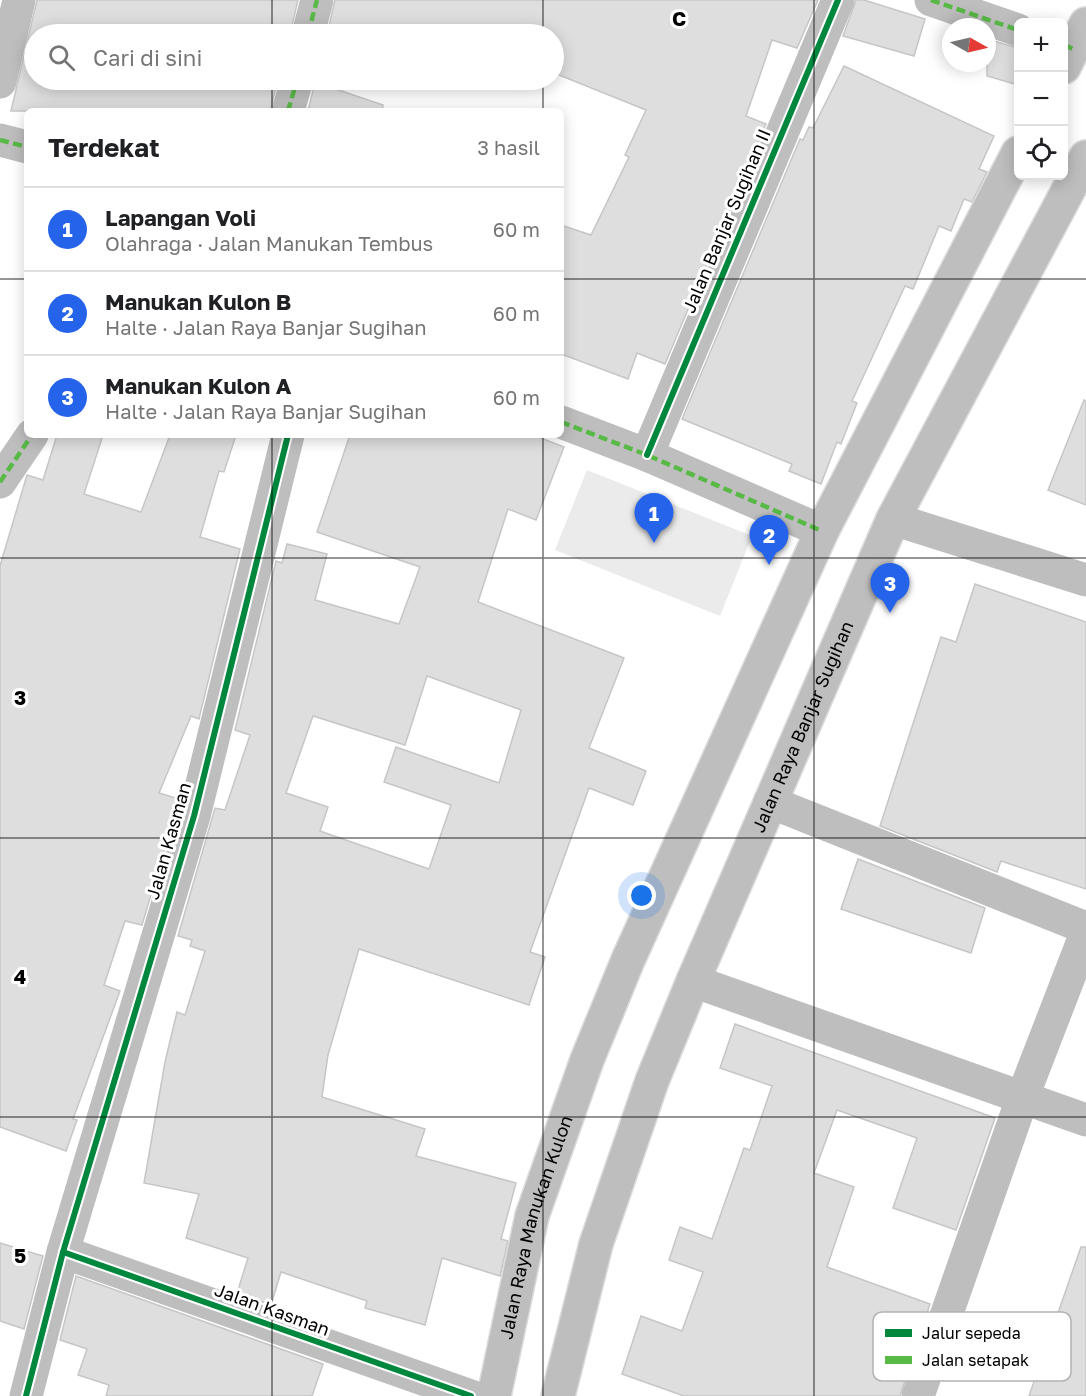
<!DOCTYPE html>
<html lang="id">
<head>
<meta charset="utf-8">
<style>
	:root { --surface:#fff; --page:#f6f6f6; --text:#202124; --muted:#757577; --line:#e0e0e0; --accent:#2563eb }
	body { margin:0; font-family:"Golos Text",sans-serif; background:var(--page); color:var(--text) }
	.controls { position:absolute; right:18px; top:18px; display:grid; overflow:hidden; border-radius:9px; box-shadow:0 3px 15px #0003 }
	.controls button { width:54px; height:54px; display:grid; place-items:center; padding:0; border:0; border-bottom:2px solid var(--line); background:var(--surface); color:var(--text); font:30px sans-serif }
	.compass { position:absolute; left:942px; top:18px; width:54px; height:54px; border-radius:50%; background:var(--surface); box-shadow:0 3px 15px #0003; rotate:98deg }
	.you { position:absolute; left:642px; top:896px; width:21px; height:21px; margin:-15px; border:4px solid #fff; border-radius:50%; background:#1a73e8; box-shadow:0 0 0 9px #1a73e833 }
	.badge { display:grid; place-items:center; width:39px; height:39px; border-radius:50%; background:var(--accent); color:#fff; font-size:20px; font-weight:700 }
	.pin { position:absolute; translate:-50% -50px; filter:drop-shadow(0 2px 3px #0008) }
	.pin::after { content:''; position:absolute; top:32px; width:21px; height:18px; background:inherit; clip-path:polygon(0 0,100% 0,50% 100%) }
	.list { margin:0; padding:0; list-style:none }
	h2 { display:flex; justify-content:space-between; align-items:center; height:78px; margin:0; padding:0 24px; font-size:26px }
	h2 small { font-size:20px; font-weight:400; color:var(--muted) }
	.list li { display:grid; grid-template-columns:39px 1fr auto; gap:18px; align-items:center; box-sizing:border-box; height:84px; padding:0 24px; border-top:2px solid var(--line) }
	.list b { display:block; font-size:22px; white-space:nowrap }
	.list p { margin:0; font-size:20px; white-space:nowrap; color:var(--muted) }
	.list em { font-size:20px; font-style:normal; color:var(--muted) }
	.icon { flex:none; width:33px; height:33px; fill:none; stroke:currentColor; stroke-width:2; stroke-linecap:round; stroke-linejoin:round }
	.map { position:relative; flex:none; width:1086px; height:1396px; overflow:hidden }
	.search { position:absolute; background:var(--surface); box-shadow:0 3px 15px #0003; left:24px; top:24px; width:540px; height:66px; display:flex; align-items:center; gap:15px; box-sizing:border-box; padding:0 21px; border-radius:33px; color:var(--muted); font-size:22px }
	.panel { position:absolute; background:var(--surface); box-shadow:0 3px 15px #0003; left:24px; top:108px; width:540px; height:330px; border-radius:9px }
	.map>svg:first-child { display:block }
	.green { fill:#ebebeb }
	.building { fill:#dedede; stroke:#c6c6c6; stroke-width:1.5; fill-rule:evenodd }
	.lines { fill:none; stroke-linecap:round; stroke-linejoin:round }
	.major-casing { stroke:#dbdbdb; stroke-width:36 }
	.minor { stroke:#bebebe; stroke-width:33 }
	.major { stroke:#bebebe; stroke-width:33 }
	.quiet { stroke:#58b947; stroke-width:4.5; stroke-dasharray:9 4.5; stroke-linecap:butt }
	.cycleway-casing { stroke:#fff; stroke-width:10 }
	.cycleway { stroke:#00873e; stroke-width:6 }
	.grid { fill:none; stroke:#000; stroke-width:1.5; stroke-opacity:0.55 }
	.labels { text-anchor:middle; stroke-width:6; stroke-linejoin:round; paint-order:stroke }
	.street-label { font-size:18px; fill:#000; stroke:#fff }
	.key { fill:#fff; stroke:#b2b2b2; stroke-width:1.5 }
	.key-label { font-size:16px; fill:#000 }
	.grid-label { font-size:20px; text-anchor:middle; font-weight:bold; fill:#000; stroke:#fff; stroke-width:6; stroke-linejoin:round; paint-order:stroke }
</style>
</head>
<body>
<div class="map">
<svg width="1086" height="1396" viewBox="0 0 1086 1396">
	<rect width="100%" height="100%" fill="#fff"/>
	<path class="green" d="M 587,470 L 752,536 L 720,616 L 555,550 Z"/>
	<g class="building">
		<path d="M 37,0 L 298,0 L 290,34 L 34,34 L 34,80 L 278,80 L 270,111 L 11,111 Z"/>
		<path d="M 335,0 L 818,0 L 797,48 L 772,40 L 746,116 L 766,124 L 665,364 L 637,353 L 628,379 L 561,354 L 561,225 L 591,235 L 629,157 L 625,155 L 646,110 L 554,73 L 554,34 L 327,34 Z"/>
		<path d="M 856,0 L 864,0 L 925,19 L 914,56 L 843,36 Z"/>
		<path d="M 987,39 L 1018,48 L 1018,85 L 987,76 Z"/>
		<path d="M 844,66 L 994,136 L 979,169 L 987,172 L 972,202 L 964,199 L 951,231 L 939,226 L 913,289 L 905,286 L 852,401 L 857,403 L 841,444 L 837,442 L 821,484 L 789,471 L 792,464 L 682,419 L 800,139 L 803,140 L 809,127 L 813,128 Z"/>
		<path d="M 315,82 L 383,105 L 382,111 L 308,111 Z"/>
		<path d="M 1084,400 L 1086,401 L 1086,505 L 1048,490 Z"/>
		<path d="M 57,435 L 103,435 L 84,494 L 141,512 L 170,435 L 236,435 L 224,472 L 219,471 L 200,537 L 240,549 L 199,719 L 191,716 L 159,793 L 179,799 L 176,811 L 142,925 L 125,921 L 104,985 L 120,991 L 73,1119 L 77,1120 L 66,1151 L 0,1127 L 0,566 L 27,475 L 43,480 Z"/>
		<path d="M 350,435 L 533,435 L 564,447 L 536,520 L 508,509 L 478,602 L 624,658 L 589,748 L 646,771 L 633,805 L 589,788 L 530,952 L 545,957 L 529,1005 L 359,949 L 328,1055 L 322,1097 L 425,1129 L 416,1156 L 516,1183 L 501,1239 L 508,1241 L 500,1276 L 442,1258 L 425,1325 L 365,1308 L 367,1301 L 281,1272 L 271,1305 L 237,1293 L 248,1258 L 186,1238 L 199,1194 L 144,1183 L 165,1062 L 177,1012 L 185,1015 L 205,951 L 190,946 L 192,940 L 178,936 L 215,808 L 225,810 L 250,735 L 235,730 L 276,561 L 282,563 L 287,544 L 327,554 L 315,600 L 399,624 L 420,567 L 317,532 ZM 427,676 L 521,710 L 499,783 L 396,747 L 384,782 L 451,805 L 429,869 L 320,831 L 328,807 L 286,793 L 313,716 L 405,745 Z"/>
		<path d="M 975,584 L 1086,622 L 1086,889 L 1001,861 L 997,872 L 880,826 L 941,637 L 956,642 Z"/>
		<path d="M 858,859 L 985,908 L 971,953 L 841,909 Z"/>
		<path d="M 735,1024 L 995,1118 L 956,1230 L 893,1208 L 917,1138 L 837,1110 L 814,1173 L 854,1187 L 827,1267 L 930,1304 L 900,1396 L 684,1396 L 622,1374 L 641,1316 L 682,1331 L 703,1272 L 669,1260 L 680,1227 L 712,1239 L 744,1148 L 750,1150 L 772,1086 L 720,1068 Z"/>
		<path d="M 0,1243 L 43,1256 L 24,1329 L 0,1321 Z"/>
		<path d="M 1081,1247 L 1086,1247 L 1086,1396 L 1029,1396 Z"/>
		<path d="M 76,1276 L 323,1364 L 312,1396 L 106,1396 L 109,1385 L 78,1375 L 87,1349 L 60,1340 Z"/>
	</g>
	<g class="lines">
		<defs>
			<g id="major">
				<path d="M 1064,67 L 1086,24"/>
				<path id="s1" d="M 494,1396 L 532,1216 L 587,1060 L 628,960 L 822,531 L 1018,153"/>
				<path id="s2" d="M 558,1396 L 596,1244 L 652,1081 L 693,981 L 893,519 L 1086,157"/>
			</g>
		</defs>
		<use href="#major" class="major-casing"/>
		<g class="minor">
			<path d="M 931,0 L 1018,30"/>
			<path d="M 308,34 L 317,0"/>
			<path d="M 0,82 L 19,0"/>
			<path d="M 288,111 L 297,80"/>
			<path d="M 0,140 L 27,147"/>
			<path d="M 561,422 L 647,455 L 822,531"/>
			<path d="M 647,455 L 838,0"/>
			<path d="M 0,482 L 32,435"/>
			<path d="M 893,519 L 1086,580"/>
			<path d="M 770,802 L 1086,928"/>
			<path d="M 693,981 L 1086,1120"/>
			<path d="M 63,1252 L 471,1396"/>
			<path d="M 26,1396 L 63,1252 L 194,816 L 288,435"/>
			<path d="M 918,1396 L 1023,1096 L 1086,933"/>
		</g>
		<use href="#major" class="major"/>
		<g class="quiet">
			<path d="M 931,0 L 1018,30"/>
			<path d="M 308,34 L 317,0"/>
			<path d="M 1064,45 L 1073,49"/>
			<path d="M 288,111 L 297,80"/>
			<path d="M 0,140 L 27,147"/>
			<path d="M 561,422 L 647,455 L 822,531"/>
			<path d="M 0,482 L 32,435"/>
		</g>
		<defs>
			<g id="cycleway">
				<path d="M 647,455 L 838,0"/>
				<path d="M 63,1252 L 471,1396"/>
				<path d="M 26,1396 L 63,1252 L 194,816 L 288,435"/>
			</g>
		</defs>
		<use href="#cycleway" class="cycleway-casing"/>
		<use href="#cycleway" class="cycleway"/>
	</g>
	<path class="grid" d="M 272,0 L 272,34M 543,0 L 543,34M 814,0 L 814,1396M 272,80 L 272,111M 543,80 L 543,111M 0,279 L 27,279M 561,279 L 1086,279M 272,435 L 272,1396M 543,435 L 543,1396M 0,558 L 1086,558M 0,838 L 1086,838M 0,1117 L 1086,1117"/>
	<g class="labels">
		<g class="street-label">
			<text transform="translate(727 221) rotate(-67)" y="6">Jalan Banjar Sugihan II</text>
			<text dy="6" stroke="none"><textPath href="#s2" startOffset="714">Jalan Raya Banjar Sugihan</textPath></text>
			<text transform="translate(169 841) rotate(-74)" y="6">Jalan Kasman</text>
			<text dy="6" stroke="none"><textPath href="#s1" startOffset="174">Jalan Raya Manukan Kulon</textPath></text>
			<text transform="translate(272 1310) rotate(20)" y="6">Jalan Kasman</text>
		</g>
	</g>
	<rect x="873" y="1312" width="198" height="69" rx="9" class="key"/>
	<rect x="885" y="1329" width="27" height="8" fill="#00873e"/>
	<rect x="885" y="1356" width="27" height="8" fill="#58b947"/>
	<g class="key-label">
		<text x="922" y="1339">Jalur sepeda</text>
		<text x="922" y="1366">Jalan setapak</text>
	</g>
	<g class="grid-label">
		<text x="679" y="26">C</text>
		<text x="20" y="705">3</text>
		<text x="20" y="984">4</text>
		<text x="20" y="1263">5</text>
	</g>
</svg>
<div class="controls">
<button>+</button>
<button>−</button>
<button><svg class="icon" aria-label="locate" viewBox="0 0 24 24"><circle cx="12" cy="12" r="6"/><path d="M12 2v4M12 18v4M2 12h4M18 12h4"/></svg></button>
</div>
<svg class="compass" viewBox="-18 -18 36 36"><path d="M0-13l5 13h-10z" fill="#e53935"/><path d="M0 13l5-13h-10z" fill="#757577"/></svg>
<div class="you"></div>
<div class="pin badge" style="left:654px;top:543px">1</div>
<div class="pin badge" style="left:769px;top:565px">2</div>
<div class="pin badge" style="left:890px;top:613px">3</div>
<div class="search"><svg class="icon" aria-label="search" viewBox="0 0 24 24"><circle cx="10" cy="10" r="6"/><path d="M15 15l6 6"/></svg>Cari di sini</div>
<section class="panel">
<h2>Terdekat<small>3 hasil</small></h2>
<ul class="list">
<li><span class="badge">1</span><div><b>Lapangan Voli</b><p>Olahraga · Jalan Manukan Tembus</p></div><em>60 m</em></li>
<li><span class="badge">2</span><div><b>Manukan Kulon B</b><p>Halte · Jalan Raya Banjar Sugihan</p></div><em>60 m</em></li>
<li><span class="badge">3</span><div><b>Manukan Kulon A</b><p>Halte · Jalan Raya Banjar Sugihan</p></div><em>60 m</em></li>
</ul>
</section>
</div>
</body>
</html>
